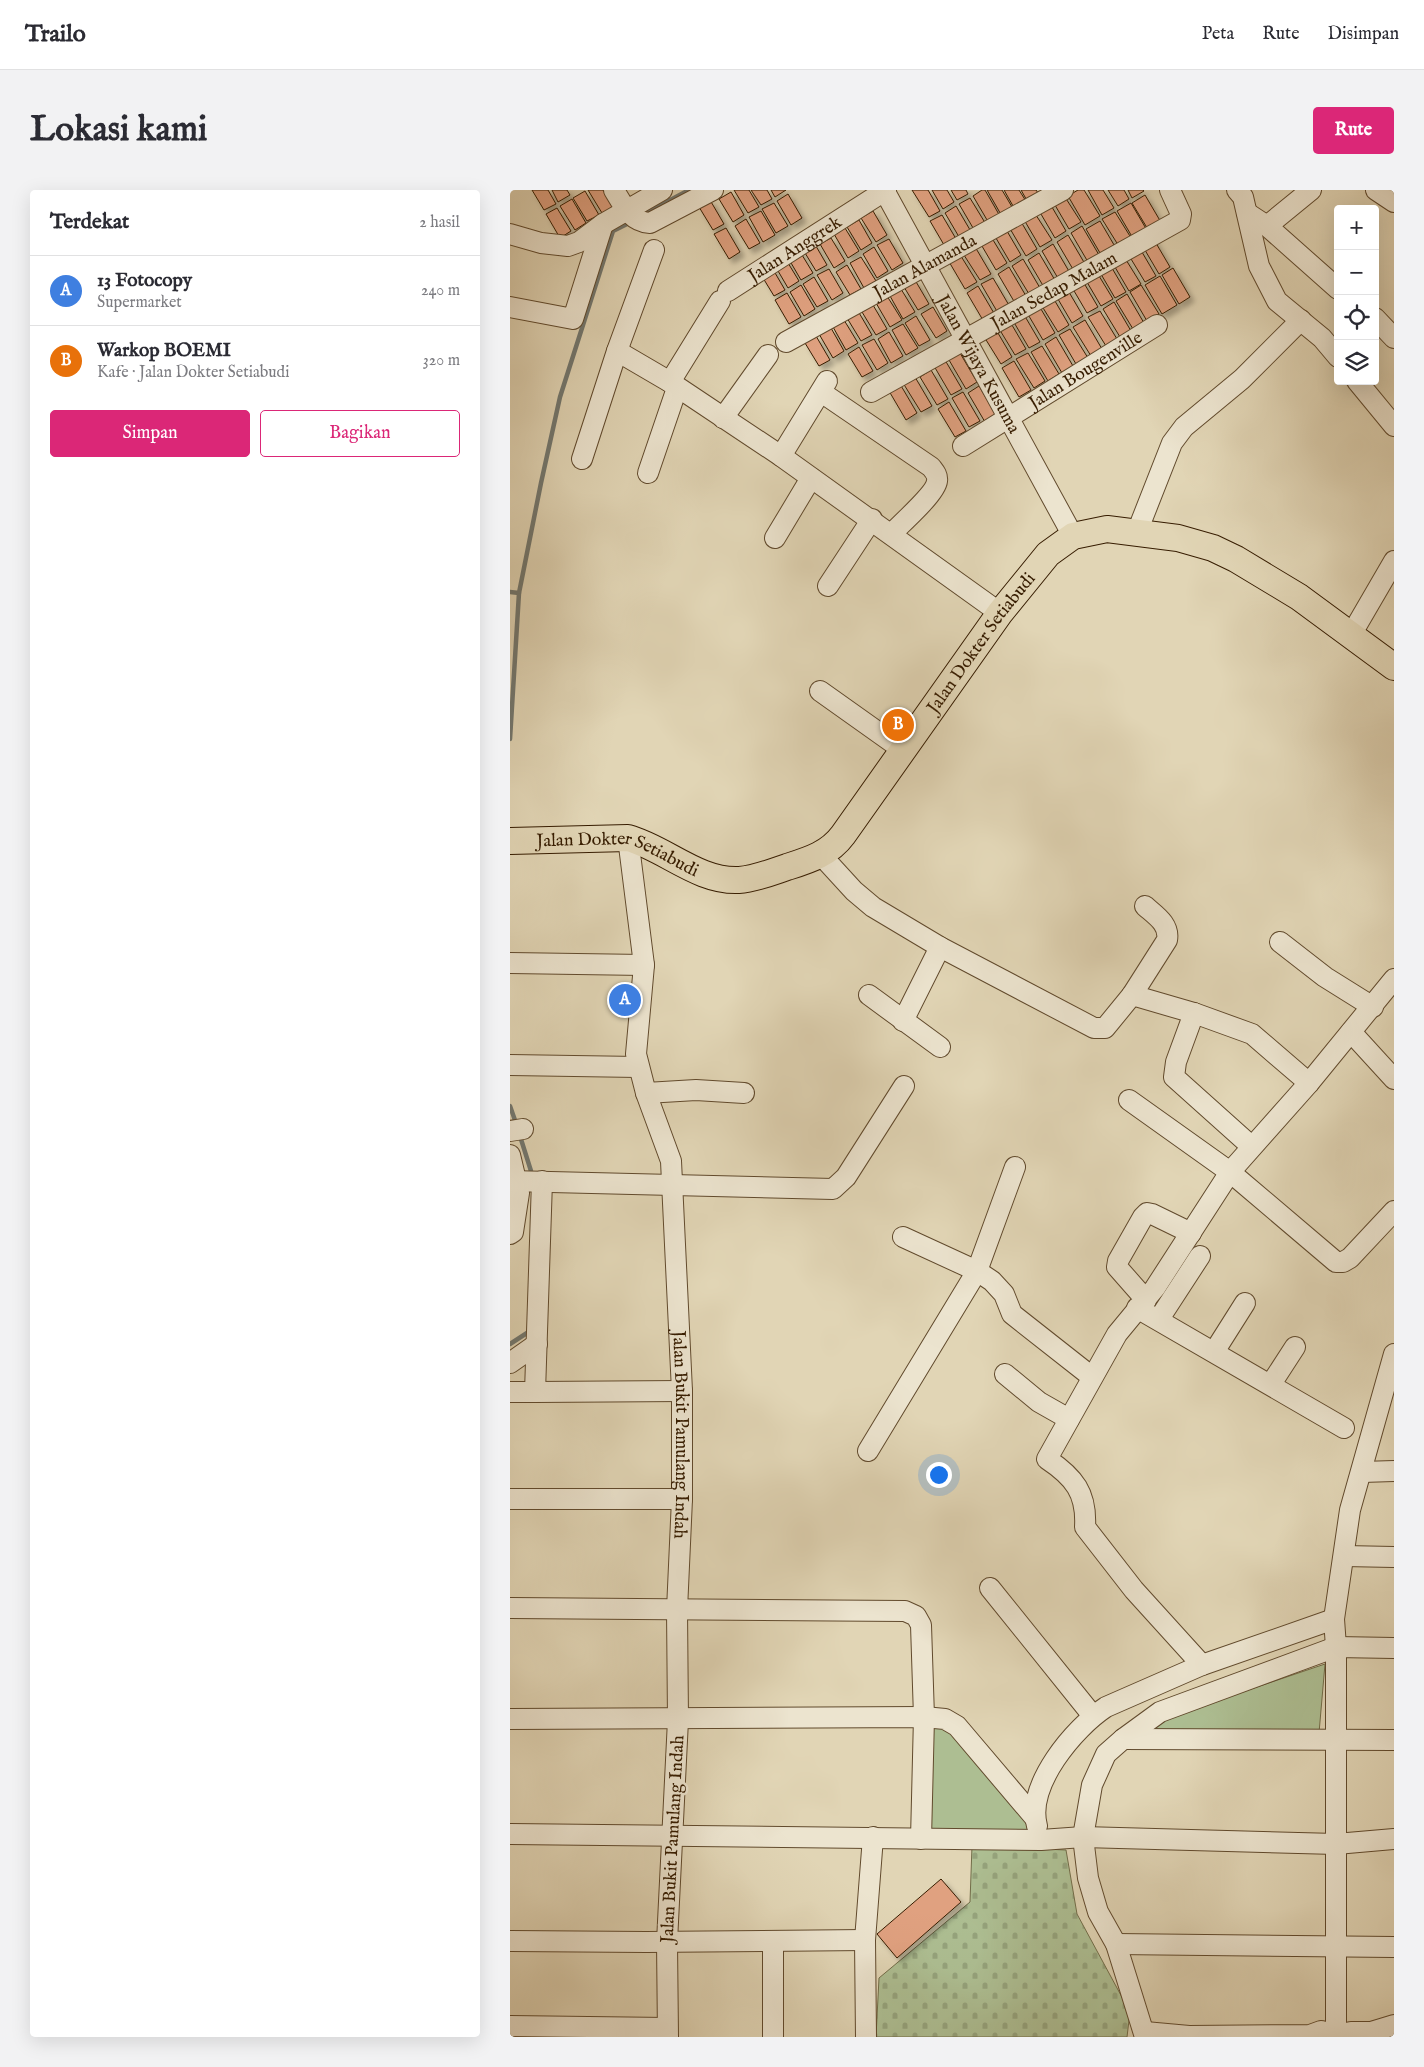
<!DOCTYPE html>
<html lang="id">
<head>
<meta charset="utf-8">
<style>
	:root { --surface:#fff; --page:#f2f2f3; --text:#2b2b33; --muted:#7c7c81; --line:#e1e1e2; --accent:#db2777 }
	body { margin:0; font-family:"IM FELL English",serif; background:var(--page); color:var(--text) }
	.controls { position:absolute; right:15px; top:15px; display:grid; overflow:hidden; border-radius:5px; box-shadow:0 5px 20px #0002 }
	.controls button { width:45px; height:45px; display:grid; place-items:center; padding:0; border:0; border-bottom:1px solid var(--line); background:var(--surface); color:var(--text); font:25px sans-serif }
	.you { position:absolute; left:428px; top:1284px; width:18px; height:18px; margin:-12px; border:4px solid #fff; border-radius:50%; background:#1a73e8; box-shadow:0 0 0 8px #1a73e833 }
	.badge { display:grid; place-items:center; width:32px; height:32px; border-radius:50%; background:var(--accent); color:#fff; font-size:16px; font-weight:700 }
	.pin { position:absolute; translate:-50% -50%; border:2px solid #fff; box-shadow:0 1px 5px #0006 }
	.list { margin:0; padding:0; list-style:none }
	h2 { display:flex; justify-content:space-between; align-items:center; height:65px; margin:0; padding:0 20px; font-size:21px }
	h2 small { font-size:16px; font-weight:400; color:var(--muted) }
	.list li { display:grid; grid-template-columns:32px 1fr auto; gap:15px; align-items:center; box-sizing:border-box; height:70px; padding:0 20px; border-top:1px solid var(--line) }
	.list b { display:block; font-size:19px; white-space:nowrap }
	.list p { margin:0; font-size:16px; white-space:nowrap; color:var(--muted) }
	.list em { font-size:16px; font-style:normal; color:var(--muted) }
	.actions { display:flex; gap:10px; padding:15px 20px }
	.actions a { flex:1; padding:11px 0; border:1px solid var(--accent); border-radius:5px; text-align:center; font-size:18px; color:var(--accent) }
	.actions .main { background:var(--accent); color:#fff }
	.icon { flex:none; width:28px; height:28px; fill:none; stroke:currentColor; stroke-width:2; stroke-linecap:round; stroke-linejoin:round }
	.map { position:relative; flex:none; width:884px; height:1847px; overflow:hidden; border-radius:5px }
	header { display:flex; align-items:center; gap:30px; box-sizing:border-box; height:70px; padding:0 25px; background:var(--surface); border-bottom:1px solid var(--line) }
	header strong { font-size:24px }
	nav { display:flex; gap:28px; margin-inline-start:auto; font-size:18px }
	.intro { display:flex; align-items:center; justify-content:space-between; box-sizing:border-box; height:120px; padding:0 30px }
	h1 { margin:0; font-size:35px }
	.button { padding:12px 22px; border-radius:5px; background:var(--accent); color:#fff; font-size:18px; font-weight:700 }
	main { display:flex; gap:30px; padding:0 30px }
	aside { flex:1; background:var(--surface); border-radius:5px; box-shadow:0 5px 20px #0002 }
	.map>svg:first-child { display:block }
	.cemetery { fill:url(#cemetery-stones); stroke:#726d49 }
	.park { fill:#adbe92; stroke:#726d49 }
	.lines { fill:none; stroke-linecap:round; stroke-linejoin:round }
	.stream { stroke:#737870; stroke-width:4.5 }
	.building { fill:#e0a180; stroke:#361c00; filter:url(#shadow) }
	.minor-casing { stroke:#614a2d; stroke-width:22 }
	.major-casing { stroke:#361c00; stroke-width:28 }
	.minor { stroke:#ece4cf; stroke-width:20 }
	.major { stroke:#e1d5b5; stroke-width:26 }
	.labels { text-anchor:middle; stroke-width:5; stroke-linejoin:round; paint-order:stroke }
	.street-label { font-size:18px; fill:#361c00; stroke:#ece4cf }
</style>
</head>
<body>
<header>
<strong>Trailo</strong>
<nav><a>Peta</a><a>Rute</a><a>Disimpan</a></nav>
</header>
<div class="intro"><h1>Lokasi kami</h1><a class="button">Rute</a></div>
<main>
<aside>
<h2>Terdekat<small>2 hasil</small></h2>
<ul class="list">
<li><span class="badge" style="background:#3f7fe0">A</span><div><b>13 Fotocopy</b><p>Supermarket</p></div><em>240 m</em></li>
<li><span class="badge" style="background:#e8710a">B</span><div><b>Warkop BOEMI</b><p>Kafe · Jalan Dokter Setiabudi</p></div><em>320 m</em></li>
</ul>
<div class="actions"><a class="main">Simpan</a><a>Bagikan</a></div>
</aside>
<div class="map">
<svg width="884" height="1847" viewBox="0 0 884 1847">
	<defs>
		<pattern id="cemetery-stones" width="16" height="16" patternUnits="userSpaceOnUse" patternTransform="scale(1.25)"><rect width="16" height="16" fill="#adbe92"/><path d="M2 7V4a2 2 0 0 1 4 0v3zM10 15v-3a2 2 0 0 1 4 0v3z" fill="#95a37c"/></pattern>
		<filter id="shadow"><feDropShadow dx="4.5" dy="4.5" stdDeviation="2.5" flood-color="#0004"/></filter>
	</defs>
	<rect width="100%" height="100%" fill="#e1d5b5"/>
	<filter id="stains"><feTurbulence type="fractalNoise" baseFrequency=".004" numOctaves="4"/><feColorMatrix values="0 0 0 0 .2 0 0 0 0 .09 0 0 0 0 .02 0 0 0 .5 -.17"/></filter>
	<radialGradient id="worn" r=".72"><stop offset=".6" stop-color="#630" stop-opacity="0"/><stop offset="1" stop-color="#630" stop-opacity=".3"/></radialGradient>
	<path class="cemetery" d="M 462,1656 L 556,1660 L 567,1724 L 620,1822 L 617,1847 L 366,1847 L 369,1788 L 460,1712 Z"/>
	<g class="park">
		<path d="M 815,1474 L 809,1543 L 632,1546 L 658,1527 Z"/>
		<path d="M 420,1535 L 440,1536 L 519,1631 L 520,1643 L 418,1642 Z"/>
	</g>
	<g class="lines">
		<g class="stream">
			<path d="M 134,24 L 179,0"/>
			<path d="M 0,402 L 9,403"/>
			<path d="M 0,549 L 9,403 L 31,293 L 50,207 L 103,41 L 121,32"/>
			<path d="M 0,916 L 7,936"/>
			<path d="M 10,946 L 21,981"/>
			<path d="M 0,1154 L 20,1141 L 20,1139"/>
		</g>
	</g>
	<g class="building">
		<path d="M 22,0 L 38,0 L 46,14 L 34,20 Z"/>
		<path d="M 42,0 L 57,0 L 60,5 L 48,12 Z"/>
		<path d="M 78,0 L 93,0 L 104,17 L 92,23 Z"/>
		<path d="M 224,0 L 239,0 L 249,17 L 238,23 Z"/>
		<path d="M 241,0 L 257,0 L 262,9 L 251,15 Z"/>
		<path d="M 261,0 L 276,0 L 265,7 Z"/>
		<path d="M 402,0 L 418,0 L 430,21 L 419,27 Z"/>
		<path d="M 422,0 L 437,0 L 444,12 L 433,19 Z"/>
		<path d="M 441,0 L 456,0 L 458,4 L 447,10 Z"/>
		<path d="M 472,0 L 475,0 L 491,28 L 480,35 L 463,6 Z"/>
		<path d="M 477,0 L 492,0 L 505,22 L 493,28 Z"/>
		<path d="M 494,0 L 509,0 L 519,16 L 507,23 Z"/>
		<path d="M 511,0 L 526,0 L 531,7 L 519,14 Z"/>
		<path d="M 568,0 L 574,0 L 590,26 L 575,35 L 558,6 Z"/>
		<path d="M 578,0 L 593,0 L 604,18 L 592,25 Z"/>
		<path d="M 598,0 L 614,0 L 619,9 L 608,16 Z"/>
		<path d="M 618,0 L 633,0 L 634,1 L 622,8 Z"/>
		<path d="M 75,1 L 89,25 L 77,31 L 63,8 Z"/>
		<path d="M 221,2 L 234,25 L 223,32 L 209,9 Z"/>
		<path d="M 278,4 L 292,28 L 281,35 L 267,11 Z"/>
		<path d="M 553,4 L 571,32 L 559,39 L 542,10 Z"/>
		<path d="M 635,5 L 652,34 L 639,41 L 622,13 Z"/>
		<path d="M 460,8 L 477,36 L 466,43 L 449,14 Z"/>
		<path d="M 62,9 L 76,33 L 65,40 L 50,16 Z"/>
		<path d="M 200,10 L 214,34 L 203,40 L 189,17 Z"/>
		<path d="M 539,12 L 556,41 L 545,48 L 528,19 Z"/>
		<path d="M 264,13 L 278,36 L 266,43 L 252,19 Z"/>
		<path d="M 621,13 L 638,42 L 624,50 L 607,21 Z"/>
		<path d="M 446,16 L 463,45 L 452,52 L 435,23 Z"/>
		<path d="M 47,18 L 61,41 L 50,48 L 36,24 Z"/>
		<path d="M 251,21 L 265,45 L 253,52 L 239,27 Z"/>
		<path d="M 363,21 L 377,45 L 366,52 L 351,28 Z"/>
		<path d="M 524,22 L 542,50 L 530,57 L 513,28 Z"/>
		<path d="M 605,22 L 623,51 L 610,58 L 592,29 Z"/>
		<path d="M 432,25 L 449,54 L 437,60 L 420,31 Z"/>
		<path d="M 236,29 L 250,53 L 239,59 L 225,36 Z"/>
		<path d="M 349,30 L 362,53 L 351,60 L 337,37 Z"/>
		<path d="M 510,30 L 527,59 L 516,66 L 499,37 Z"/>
		<path d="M 590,31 L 607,60 L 593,68 L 576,39 Z"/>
		<path d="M 494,36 L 511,65 L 500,72 L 483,43 Z"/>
		<path d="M 572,36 L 589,65 L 578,72 L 561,43 Z"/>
		<path d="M 216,38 L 230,62 L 219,69 L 204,44 Z"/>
		<path d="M 335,38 L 349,61 L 338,68 L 324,44 Z"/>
		<path d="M 480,45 L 497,73 L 486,80 L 469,51 Z"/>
		<path d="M 558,45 L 575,74 L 564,81 L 547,52 Z"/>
		<path d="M 321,48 L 335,71 L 324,78 L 310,54 Z"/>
		<path d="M 643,48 L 660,77 L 649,84 L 632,55 Z"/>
		<path d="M 379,49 L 393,73 L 382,80 L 367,55 Z"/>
		<path d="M 303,51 L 317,75 L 306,81 L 292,58 Z"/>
		<path d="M 543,54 L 560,83 L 549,90 L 532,61 Z"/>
		<path d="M 464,55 L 481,84 L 470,90 L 452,62 Z"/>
		<path d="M 364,57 L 378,81 L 367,88 L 353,64 Z"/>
		<path d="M 629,57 L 646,86 L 635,92 L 618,64 Z"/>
		<path d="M 289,60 L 303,83 L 291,90 L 277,66 Z"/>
		<path d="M 449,63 L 467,92 L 455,99 L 438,70 Z"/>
		<path d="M 529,63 L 546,92 L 535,99 L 518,70 Z"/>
		<path d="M 613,65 L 631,94 L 619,101 L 602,72 Z"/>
		<path d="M 351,67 L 366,91 L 354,98 L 340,73 Z"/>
		<path d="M 275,68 L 289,91 L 278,98 L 264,74 Z"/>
		<path d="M 513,69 L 530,98 L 519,104 L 502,76 Z"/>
		<path d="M 599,73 L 616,102 L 605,108 L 588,79 Z"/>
		<path d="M 337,75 L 351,99 L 340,105 L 326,82 Z"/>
		<path d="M 261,76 L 275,100 L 264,106 L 250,83 Z"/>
		<path d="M 499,77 L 516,106 L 505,113 L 488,84 Z"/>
		<path d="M 663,78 L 680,107 L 669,114 L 652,85 Z"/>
		<path d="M 319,79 L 333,103 L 322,110 L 307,85 Z"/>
		<path d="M 586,81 L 603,109 L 591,116 L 574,87 Z"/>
		<path d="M 650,86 L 667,115 L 652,124 L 635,95 Z"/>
		<path d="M 304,87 L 318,111 L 307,117 L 293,94 Z"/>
		<path d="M 483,88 L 500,117 L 488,123 L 471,94 Z"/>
		<path d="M 571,88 L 588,117 L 577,123 L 560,94 Z"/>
		<path d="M 405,90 L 419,114 L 408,120 L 394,97 Z"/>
		<path d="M 291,95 L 305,119 L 294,126 L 280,102 Z"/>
		<path d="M 631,95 L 649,124 L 637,131 L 620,102 Z"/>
		<path d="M 468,96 L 485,125 L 474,132 L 457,103 Z"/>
		<path d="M 556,97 L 573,126 L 562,133 L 545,104 Z"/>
		<path d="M 391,99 L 405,122 L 393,129 L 380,106 Z"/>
		<path d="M 277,103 L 291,127 L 279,134 L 265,110 Z"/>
		<path d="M 617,104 L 634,133 L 623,139 L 606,111 Z"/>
		<path d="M 377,106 L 392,130 L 380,137 L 366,113 Z"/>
		<path d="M 542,106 L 559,135 L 548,142 L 530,113 Z"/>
		<path d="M 604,112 L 621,141 L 610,147 L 593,119 Z"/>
		<path d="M 528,114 L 545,143 L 533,150 L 516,121 Z"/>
		<path d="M 363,115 L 377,139 L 366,145 L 352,122 Z"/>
		<path d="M 423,117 L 437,141 L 426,148 L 411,124 Z"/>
		<path d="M 348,121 L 362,145 L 351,151 L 337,128 Z"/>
		<path d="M 590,121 L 607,149 L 596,156 L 578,127 Z"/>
		<path d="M 513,123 L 530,152 L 519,158 L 502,129 Z"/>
		<path d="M 406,126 L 420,150 L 409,156 L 395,133 Z"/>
		<path d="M 334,130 L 348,153 L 336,160 L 323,137 Z"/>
		<path d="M 499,130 L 516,159 L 505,165 L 488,137 Z"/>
		<path d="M 575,130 L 592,159 L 581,166 L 563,137 Z"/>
		<path d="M 393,134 L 408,158 L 396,165 L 382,140 Z"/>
		<path d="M 321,138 L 334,161 L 323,168 L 309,144 Z"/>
		<path d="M 485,138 L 502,167 L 491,174 L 473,145 Z"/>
		<path d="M 560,139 L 578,168 L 566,174 L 549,145 Z"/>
		<path d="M 379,142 L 393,166 L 381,173 L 368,149 Z"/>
		<path d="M 306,146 L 320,170 L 309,176 L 295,153 Z"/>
		<path d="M 546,147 L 563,176 L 552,183 L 535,154 Z"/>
		<path d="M 364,149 L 378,173 L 367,180 L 352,155 Z"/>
		<path d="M 532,156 L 549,184 L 538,191 L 521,162 Z"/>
		<path d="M 349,157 L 363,181 L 352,187 L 338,164 Z"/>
		<path d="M 450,163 L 467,192 L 456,199 L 439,170 Z"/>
		<path d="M 518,163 L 535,191 L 524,198 L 506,169 Z"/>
		<path d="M 435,170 L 452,199 L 441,205 L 424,176 Z"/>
		<path d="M 504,171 L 521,200 L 509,207 L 492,178 Z"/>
		<path d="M 421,180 L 438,209 L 427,215 L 410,187 Z"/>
		<path d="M 405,187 L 422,216 L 411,222 L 393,193 Z"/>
		<path d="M 390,194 L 407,223 L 396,230 L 379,201 Z"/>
		<path d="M 469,196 L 486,225 L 475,232 L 458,203 Z"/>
		<path d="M 453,202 L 470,231 L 459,237 L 442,208 Z"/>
		<path d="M 439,212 L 456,241 L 445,247 L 428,219 Z"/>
		<path d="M 431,1689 L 451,1712 L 387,1768 L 367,1744 Z"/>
	</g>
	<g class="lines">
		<defs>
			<g id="minor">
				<path d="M 104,0 C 113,15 121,32 140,33 L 203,0"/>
				<path id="s1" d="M 374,0 L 563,346"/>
				<path d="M 727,0 L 733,7 L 749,76 L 767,111 L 812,148 L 828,167"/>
				<path d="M 866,0 L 884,12"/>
				<path d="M 737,23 L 757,36 L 828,99"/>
				<path d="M 757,36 L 801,0"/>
				<path d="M 0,44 L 31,53 L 58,56 L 69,52 L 93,34 L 152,0"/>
				<path id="s2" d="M 218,101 L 376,0"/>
				<path d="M 0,117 L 63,129 L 93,34"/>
				<path d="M 865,128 L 884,148"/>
				<path id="s3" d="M 276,152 L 553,0"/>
				<path d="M 107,161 L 160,192 L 271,266 L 490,423"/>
				<path d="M 847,191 L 884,236"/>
				<path d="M 160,192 L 210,111"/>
				<path d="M 311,202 L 421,277 C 424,281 428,285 427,291 C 426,303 391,334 381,344"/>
				<path id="s4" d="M 361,202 L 670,30 L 671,24 L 660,0"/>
				<path d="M 213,228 L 258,165"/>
				<path id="s5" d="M 453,256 L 647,135"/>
				<path d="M 271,266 L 317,191"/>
				<path d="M 72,269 L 107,161 L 144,60"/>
				<path d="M 138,283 L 167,198"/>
				<path d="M 627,342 L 662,253 L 674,237 L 732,189 L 791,130"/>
				<path d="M 265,348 L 301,288"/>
				<path d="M 318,396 L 362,329"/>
				<path d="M 841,445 L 884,371"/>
				<path d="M 310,501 L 393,560"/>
				<path id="s6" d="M 118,648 L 134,775 L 126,864 L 136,903 L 161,971 L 172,1201 L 172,1309 L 167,1420 L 168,1530 L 157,1752 L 158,1847"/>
				<path d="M 311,665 L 344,701 L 363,717 L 430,757 L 584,838 L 595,838 L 622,805 L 657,750 C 660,734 645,725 635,716"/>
				<path d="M 770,752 L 815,787 L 863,817"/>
				<path d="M 0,773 L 134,775"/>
				<path d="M 359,805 L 430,857"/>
				<path d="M 622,805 L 684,823 L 742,844 L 799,893"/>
				<path d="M 684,823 L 666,872 L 664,887 L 741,956"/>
				<path d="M 393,831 L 430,757"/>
				<path d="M 841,842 L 884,889"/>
				<path d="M 0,875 L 128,877"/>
				<path d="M 136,903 L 186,900 L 234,903"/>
				<path d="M 619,910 L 720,982 L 826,1072 L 833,1072 L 840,1068 L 884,1021"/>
				<path d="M 0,941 L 13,939"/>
				<path d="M 0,965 L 9,1003 L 3,1042 L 0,1044"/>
				<path d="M 0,991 L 323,999 L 336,987 L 394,896"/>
				<path d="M 32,991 L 25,1202 L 172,1201"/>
				<path d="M 393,1047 L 467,1081 L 482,1091 L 494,1104 L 502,1124 L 582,1187"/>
				<path d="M 636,1110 L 607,1077 L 608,1071 L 633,1027 L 637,1023 L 642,1024 L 681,1043"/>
				<path d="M 627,1118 L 834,1238"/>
				<path d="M 649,1129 L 690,1066"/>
				<path d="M 704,1162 L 735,1113"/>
				<path d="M 0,1173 L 27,1154"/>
				<path d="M 495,1184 L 529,1212 L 559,1229"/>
				<path d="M 761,1194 L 785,1157"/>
				<path d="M 0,1202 L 25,1202"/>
				<path d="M 358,1261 L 467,1081 L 505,977"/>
				<path d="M 852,1282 L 884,1281"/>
				<path d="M 0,1309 L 172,1309"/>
				<path d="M 834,1366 L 884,1367"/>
				<path d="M 480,1398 L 583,1526"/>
				<path d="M 0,1418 L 395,1421 L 406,1426 L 411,1435 L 414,1527 L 411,1649"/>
				<path d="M 692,1475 L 624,1400 L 575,1337 C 577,1303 564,1287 537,1269 L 607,1144 L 645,1098 L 720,982 L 799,893 L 884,789"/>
				<path d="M 0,1529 L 414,1527 L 435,1529 L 447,1536 L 525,1628"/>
				<path d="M 613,1549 L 884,1550"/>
				<path d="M 527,1636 C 516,1595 564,1538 596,1517 L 692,1475 L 824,1429"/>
				<path d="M 0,1644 L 531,1650 L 573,1647 L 826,1654 L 884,1649"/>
				<path d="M 0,1751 L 136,1752 L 355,1750"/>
				<path d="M 263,1751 L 263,1847"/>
				<path d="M 606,1754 L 884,1757"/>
				<path d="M 0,1836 L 157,1838"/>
				<path d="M 635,1842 L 679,1846 L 800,1845 L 811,1841 L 826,1845 L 841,1842 L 861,1842 L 884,1835"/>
				<path d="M 826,1845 L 826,1457 L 824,1429 L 840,1320 L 884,1164"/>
				<path d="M 356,1847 L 355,1750 L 363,1647"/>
				<path d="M 635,1847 L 606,1754 L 588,1722 L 578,1688 L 573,1647 L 582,1595 L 596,1564 L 613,1549 L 650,1522 L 826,1457 L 884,1458"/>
			</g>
			<g id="major">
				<path id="s7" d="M 0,651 L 118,648 C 155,658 188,692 229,690 C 245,689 262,682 277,677 C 299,670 319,664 333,645 L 490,423 L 538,364 L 563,346 L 597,339 L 668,348 L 703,358 L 726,369 L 789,407 L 884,477"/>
			</g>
		</defs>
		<use href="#minor" class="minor-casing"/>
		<use href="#major" class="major-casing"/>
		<use href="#minor" class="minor"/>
		<use href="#major" class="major"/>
	</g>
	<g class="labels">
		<g class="street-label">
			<text dy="6" stroke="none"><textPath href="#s2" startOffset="79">Jalan Anggrek</textPath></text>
			<text dy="6" stroke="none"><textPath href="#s3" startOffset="158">Jalan Alamanda</textPath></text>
			<text dy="6" stroke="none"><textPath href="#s4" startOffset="209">Jalan Sedap Malam</textPath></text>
			<text dy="6" stroke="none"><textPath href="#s1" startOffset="198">Jalan Wijaya Kusuma</textPath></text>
			<text dy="6" stroke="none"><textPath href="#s5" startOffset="144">Jalan Bougenville</textPath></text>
			<text dy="6" stroke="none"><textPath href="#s7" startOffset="590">Jalan Dokter Setiabudi</textPath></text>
			<text dy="6" stroke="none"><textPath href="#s7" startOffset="111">Jalan Dokter Setiabudi</textPath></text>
			<text dy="6" stroke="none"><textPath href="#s6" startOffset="604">Jalan Bukit Pamulang Indah</textPath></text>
			<text transform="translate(162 1649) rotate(-87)" y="6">Jalan Bukit Pamulang Indah</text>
		</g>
	</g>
	<rect width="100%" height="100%" filter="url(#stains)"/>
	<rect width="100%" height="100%" fill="url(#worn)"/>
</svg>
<div class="controls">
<button>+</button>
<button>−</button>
<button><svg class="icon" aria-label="locate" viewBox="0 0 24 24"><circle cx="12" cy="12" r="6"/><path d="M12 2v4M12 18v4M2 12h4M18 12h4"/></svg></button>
<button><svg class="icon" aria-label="layers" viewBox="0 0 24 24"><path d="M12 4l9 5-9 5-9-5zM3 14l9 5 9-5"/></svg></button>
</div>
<div class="you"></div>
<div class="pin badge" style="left:115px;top:810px;background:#3f7fe0">A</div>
<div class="pin badge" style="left:388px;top:535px;background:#e8710a">B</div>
</div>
</main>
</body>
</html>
